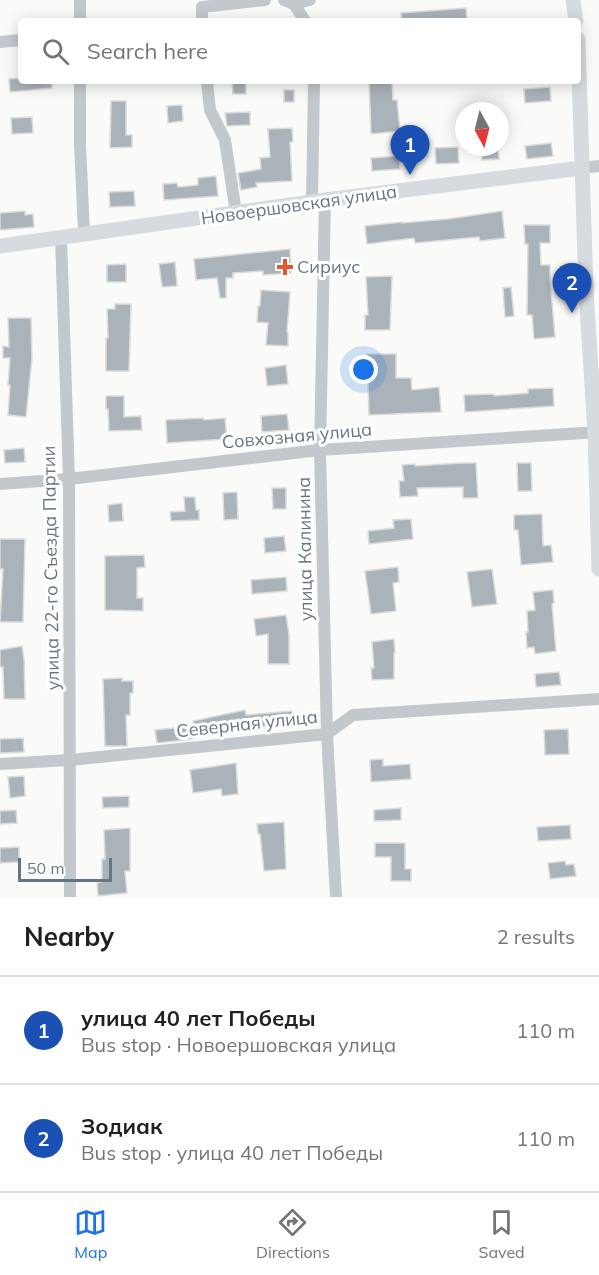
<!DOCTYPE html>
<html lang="en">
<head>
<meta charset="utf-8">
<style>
	:root { --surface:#fff; --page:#f6f6f6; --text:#202124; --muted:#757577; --line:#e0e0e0; --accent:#1a73e8 }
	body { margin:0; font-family:Mulish,sans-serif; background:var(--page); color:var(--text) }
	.compass { position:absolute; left:455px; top:102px; width:54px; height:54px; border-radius:50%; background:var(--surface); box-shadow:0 3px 15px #0003; rotate:173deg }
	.scale { position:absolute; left:18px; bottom:15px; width:94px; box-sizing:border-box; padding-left:6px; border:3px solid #657683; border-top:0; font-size:16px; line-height:21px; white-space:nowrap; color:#657683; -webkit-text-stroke:4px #fff; paint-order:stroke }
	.you { position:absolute; left:364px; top:370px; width:21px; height:21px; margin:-15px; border:4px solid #fff; border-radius:50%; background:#1a73e8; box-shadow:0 0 0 9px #1a73e833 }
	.badge { display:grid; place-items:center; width:39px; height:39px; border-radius:50%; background:var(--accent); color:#fff; font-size:20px; font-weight:700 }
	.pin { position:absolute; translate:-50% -50px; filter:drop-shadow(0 2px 3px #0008) }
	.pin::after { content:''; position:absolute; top:32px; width:21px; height:18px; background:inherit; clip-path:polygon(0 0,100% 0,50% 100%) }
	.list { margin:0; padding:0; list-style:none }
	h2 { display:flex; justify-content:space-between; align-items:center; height:78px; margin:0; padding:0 24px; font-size:26px }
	h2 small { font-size:20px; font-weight:400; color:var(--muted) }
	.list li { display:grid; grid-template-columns:39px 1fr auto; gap:18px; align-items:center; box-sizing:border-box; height:108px; padding:0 24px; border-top:2px solid var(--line) }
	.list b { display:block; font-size:22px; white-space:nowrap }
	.list p { margin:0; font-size:20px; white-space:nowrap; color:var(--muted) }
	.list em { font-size:20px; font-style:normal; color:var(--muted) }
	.icon { flex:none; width:33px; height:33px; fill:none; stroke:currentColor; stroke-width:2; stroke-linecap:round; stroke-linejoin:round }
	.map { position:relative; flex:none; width:599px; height:897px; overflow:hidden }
	.search { position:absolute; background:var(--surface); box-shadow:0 3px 15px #0003; left:18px; right:18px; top:18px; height:66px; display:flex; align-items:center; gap:15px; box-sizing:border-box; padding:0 21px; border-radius:6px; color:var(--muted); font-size:22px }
	.sheet { height:294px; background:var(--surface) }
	nav { display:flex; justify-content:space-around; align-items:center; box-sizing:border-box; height:84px; border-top:2px solid var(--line); background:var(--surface); font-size:16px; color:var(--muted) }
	nav a { display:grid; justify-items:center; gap:3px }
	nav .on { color:var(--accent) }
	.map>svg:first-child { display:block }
	.building { fill:#aab3b9; stroke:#dcdcda; stroke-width:1.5 }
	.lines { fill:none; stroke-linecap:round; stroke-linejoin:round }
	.minor { stroke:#c3c8cc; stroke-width:12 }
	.major { stroke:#d6dbdf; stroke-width:15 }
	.poi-dot { fill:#e4572e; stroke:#fff; stroke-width:2 }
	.labels { text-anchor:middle; stroke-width:6; stroke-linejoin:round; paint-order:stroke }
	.street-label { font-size:18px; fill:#657683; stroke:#fff }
	.poi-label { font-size:18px; fill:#657683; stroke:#fff; text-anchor:start }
</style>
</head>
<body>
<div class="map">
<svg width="599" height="897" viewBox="0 0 599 897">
	<rect width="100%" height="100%" fill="#fafaf8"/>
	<g class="building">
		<path d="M 466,8 L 467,21 L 402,21 L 401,13 Z"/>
		<path d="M 21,78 L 21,81 L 52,81 L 52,88 L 10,92 L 9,79 Z"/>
		<path d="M 232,81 L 246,81 L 246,94 L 233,94 Z"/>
		<path d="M 369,81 L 392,81 L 393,100 L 397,100 L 400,131 L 371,134 Z"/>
		<path d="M 550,87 L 551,101 L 525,103 L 524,89 Z"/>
		<rect x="284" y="90" width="10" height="12"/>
		<path d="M 111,101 L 126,101 L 126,135 L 132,135 L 132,147 L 110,148 Z"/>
		<path d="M 182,105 L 183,121 L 168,123 L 167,106 Z"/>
		<path d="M 250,112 L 250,125 L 227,126 L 225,113 Z"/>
		<path d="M 32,117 L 33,133 L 12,134 L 11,118 Z"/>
		<path d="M 292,128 L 293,142 L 290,142 L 292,181 L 256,183 L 257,187 L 241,190 L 238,173 L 261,169 L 260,158 L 270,157 L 268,129 Z"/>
		<path d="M 551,143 L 553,156 L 527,159 L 525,146 Z"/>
		<path d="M 458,147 L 459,163 L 436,164 L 435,148 Z"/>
		<path d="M 481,147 L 498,147 L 499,159 L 482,160 Z"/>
		<path d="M 399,156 L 400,169 L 372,171 L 371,158 Z"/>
		<path d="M 216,176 L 218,196 L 164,200 L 163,184 L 177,183 L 178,187 L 198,185 L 198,178 Z"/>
		<path d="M 134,191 L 135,206 L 110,207 L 109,192 Z"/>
		<path d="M 25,211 L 25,215 L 33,214 L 34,227 L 0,230 L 0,213 Z"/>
		<path d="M 502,211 L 505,238 L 480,241 L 479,237 L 415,243 L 414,238 L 367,244 L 365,226 L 402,222 L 402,223 L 448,219 Z"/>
		<path d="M 524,225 L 550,225 L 550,243 L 540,243 L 541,265 L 550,265 L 550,279 L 555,337 L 534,339 L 532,315 L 527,315 L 528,244 L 525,244 Z"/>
		<path d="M 290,249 L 291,273 L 263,275 L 263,271 L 233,273 L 233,278 L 226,278 L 226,298 L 220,298 L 217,278 L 196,280 L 194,259 Z"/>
		<path d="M 175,262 L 177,286 L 162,287 L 159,264 Z"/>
		<path d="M 126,264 L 126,282 L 107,282 L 107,265 Z"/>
		<path d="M 392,276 L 390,330 L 365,330 L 365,315 L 368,315 L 366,277 Z"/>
		<path d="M 511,287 L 514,316 L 505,317 L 503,288 Z"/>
		<path d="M 261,290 L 290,292 L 287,332 L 288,332 L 288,346 L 266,345 L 268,323 L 257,322 L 258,306 L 260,306 Z"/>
		<path d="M 115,304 L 131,304 L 129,371 L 106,371 L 106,338 L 108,338 L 107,309 L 115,309 Z"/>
		<path d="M 8,318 L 31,318 L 32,358 L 26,417 L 8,415 L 10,385 L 8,385 L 10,358 L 3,358 L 3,346 L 9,347 Z"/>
		<path d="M 367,354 L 396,354 L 396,378 L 411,378 L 412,390 L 439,387 L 441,412 L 369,415 Z"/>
		<path d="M 286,365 L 288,384 L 267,386 L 265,368 Z"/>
		<path d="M 553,388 L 554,406 L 465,412 L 464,395 L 494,394 L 494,396 L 528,393 L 528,389 Z"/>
		<path d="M 106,396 L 124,396 L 124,417 L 141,416 L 142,430 L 109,431 L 108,409 L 106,409 Z"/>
		<path d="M 287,414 L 289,430 L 262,432 L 261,416 Z"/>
		<path d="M 203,418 L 204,420 L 225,418 L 227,439 L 167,443 L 166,420 Z"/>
		<path d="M 24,448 L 25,462 L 5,463 L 4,450 Z"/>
		<path d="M 462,463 L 476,463 L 478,498 L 463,498 L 463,487 L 417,488 L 418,496 L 400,497 L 399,481 L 404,481 L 402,465 L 415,464 L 415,466 Z"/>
		<path d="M 517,463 L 531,463 L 532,491 L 518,491 Z"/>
		<path d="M 272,488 L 286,488 L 286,509 L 273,509 Z"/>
		<path d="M 237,492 L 238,519 L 224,520 L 223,493 Z"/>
		<path d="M 184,497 L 195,497 L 196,510 L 199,510 L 199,520 L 171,521 L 170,512 L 185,511 Z"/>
		<path d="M 122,503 L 123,521 L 109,522 L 108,505 Z"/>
		<path d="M 542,514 L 543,546 L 551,545 L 553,562 L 521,565 L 518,530 L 514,530 L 514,515 Z"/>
		<path d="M 411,519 L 413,539 L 369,544 L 368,531 L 394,528 L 393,520 Z"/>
		<path d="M 284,536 L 286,551 L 265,553 L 264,538 Z"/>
		<path d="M 0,539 L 25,539 L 23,622 L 0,622 L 3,569 L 0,569 Z"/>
		<path d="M 144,555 L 145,567 L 137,568 L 137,598 L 143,598 L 143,611 L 105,610 L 105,556 Z"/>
		<path d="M 398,567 L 399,582 L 393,583 L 396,611 L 371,614 L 365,571 Z"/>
		<path d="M 492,569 L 497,604 L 472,607 L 467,572 Z"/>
		<path d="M 286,577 L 287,591 L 252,594 L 251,580 Z"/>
		<path d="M 553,590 L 554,603 L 552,604 L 556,651 L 535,654 L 534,647 L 527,648 L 526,632 L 528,632 L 527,611 L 535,610 L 533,592 Z"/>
		<path d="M 286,615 L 289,635 L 289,664 L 268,664 L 268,634 L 256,636 L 254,619 Z"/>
		<path d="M 394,639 L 395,653 L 394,653 L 394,679 L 372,680 L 371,668 L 374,668 L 372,642 Z"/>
		<path d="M 22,646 L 24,659 L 25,699 L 4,699 L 3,667 L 0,667 L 0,650 Z"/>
		<path d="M 559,672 L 561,685 L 536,687 L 535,674 Z"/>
		<path d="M 122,678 L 122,681 L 133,681 L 133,693 L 130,693 L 130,715 L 126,715 L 127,746 L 105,746 L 103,679 Z"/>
		<path d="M 245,710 L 246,715 L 292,711 L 293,723 L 248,728 L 216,733 L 186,740 L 157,743 L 155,730 L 193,726 L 193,721 Z"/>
		<path d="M 568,729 L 569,754 L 545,755 L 544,730 Z"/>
		<path d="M 23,738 L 24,752 L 0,753 L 0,739 Z"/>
		<path d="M 383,759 L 383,766 L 410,764 L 411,779 L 371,782 L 370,760 Z"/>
		<path d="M 236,763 L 238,794 L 222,796 L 221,789 L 193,793 L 190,770 Z"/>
		<path d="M 24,776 L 25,796 L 10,798 L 8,777 Z"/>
		<path d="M 129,796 L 129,807 L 103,808 L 102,797 Z"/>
		<path d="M 401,808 L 401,820 L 374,821 L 374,810 Z"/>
		<path d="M 16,810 L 17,823 L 0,824 L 0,811 Z"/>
		<path d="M 284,822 L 286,869 L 264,871 L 260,834 L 258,834 L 257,824 Z"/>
		<path d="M 570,825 L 571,839 L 538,841 L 537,827 Z"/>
		<path d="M 130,828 L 130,871 L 125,871 L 127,893 L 98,896 L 97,883 L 102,882 L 102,859 L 105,859 L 104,830 Z"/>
		<path d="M 375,843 L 405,843 L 405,869 L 411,869 L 411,881 L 391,881 L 391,857 L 375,857 Z"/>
		<path d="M 19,847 L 19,862 L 0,863 L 0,848 Z"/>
		<path d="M 565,861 L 566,865 L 574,864 L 576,876 L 550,879 L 548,863 Z"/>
	</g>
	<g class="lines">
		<g class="minor">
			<path d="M 80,0 L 80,21"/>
			<path d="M 284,0 L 294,4 L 305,21"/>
			<path d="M 294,4 L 310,0"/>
			<path d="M 202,21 L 202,7 L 265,0"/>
			<path d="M 0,42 L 21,40"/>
			<path d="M 80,81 L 80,143 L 84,234"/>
			<path d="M 207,81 L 210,110 L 225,140 L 236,213"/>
			<path d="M 582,168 L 599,166"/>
			<path d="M 325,200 L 320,450 L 327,734 L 336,897"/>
			<path d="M 312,202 L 314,81"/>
			<path d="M 61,238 L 69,479 L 70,897"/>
			<path d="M 0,484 L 69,479 L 320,450 L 599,432"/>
			<path d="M 0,764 L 70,760 L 327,734 L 353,715 L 599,699"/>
		</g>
		<g class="major">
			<path d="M 573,0 L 576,21"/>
			<path d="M 578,39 L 586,290 L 595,433 L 599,569"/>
			<path d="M 0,246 L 325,200 L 582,168"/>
		</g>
	</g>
	<path class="poi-dot" d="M282 258h6v6h6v6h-6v6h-6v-6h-6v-6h6z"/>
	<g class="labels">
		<g class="street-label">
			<text transform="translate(299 205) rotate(-8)" y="6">Новоершовская улица</text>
			<text transform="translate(297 436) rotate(-5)" y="6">Совхозная улица</text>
			<text transform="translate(305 549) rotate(-91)" y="6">улица Калинина</text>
			<text transform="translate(51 568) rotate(-91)" y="6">улица 22-го Съезда Партии</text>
			<text transform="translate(247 724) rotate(-6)" y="6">Северная улица</text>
		</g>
		<g class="poi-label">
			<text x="297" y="273">Сириус</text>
		</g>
	</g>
</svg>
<svg class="compass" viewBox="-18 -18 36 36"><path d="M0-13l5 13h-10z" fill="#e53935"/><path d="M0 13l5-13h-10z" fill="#757577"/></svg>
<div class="scale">50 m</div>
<div class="you"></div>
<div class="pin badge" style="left:410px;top:175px;background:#1a4fb4">1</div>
<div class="pin badge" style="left:572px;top:313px;background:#1a4fb4">2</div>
<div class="search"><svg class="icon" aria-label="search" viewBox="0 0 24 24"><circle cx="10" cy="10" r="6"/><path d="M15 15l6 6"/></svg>Search here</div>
</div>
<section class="sheet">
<h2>Nearby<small>2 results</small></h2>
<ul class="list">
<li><span class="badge" style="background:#1a4fb4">1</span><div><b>улица 40 лет Победы</b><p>Bus stop · Новоершовская улица</p></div><em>110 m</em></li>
<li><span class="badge" style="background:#1a4fb4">2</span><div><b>Зодиак</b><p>Bus stop · улица 40 лет Победы</p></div><em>110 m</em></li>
</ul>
</section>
<nav>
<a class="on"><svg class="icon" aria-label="map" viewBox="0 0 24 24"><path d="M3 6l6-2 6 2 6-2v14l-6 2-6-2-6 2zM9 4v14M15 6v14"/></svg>Map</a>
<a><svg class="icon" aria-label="directions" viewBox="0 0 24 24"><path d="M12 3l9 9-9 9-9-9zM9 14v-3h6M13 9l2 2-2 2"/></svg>Directions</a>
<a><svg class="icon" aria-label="saved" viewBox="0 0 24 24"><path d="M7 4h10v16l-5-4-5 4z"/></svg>Saved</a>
</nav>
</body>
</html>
